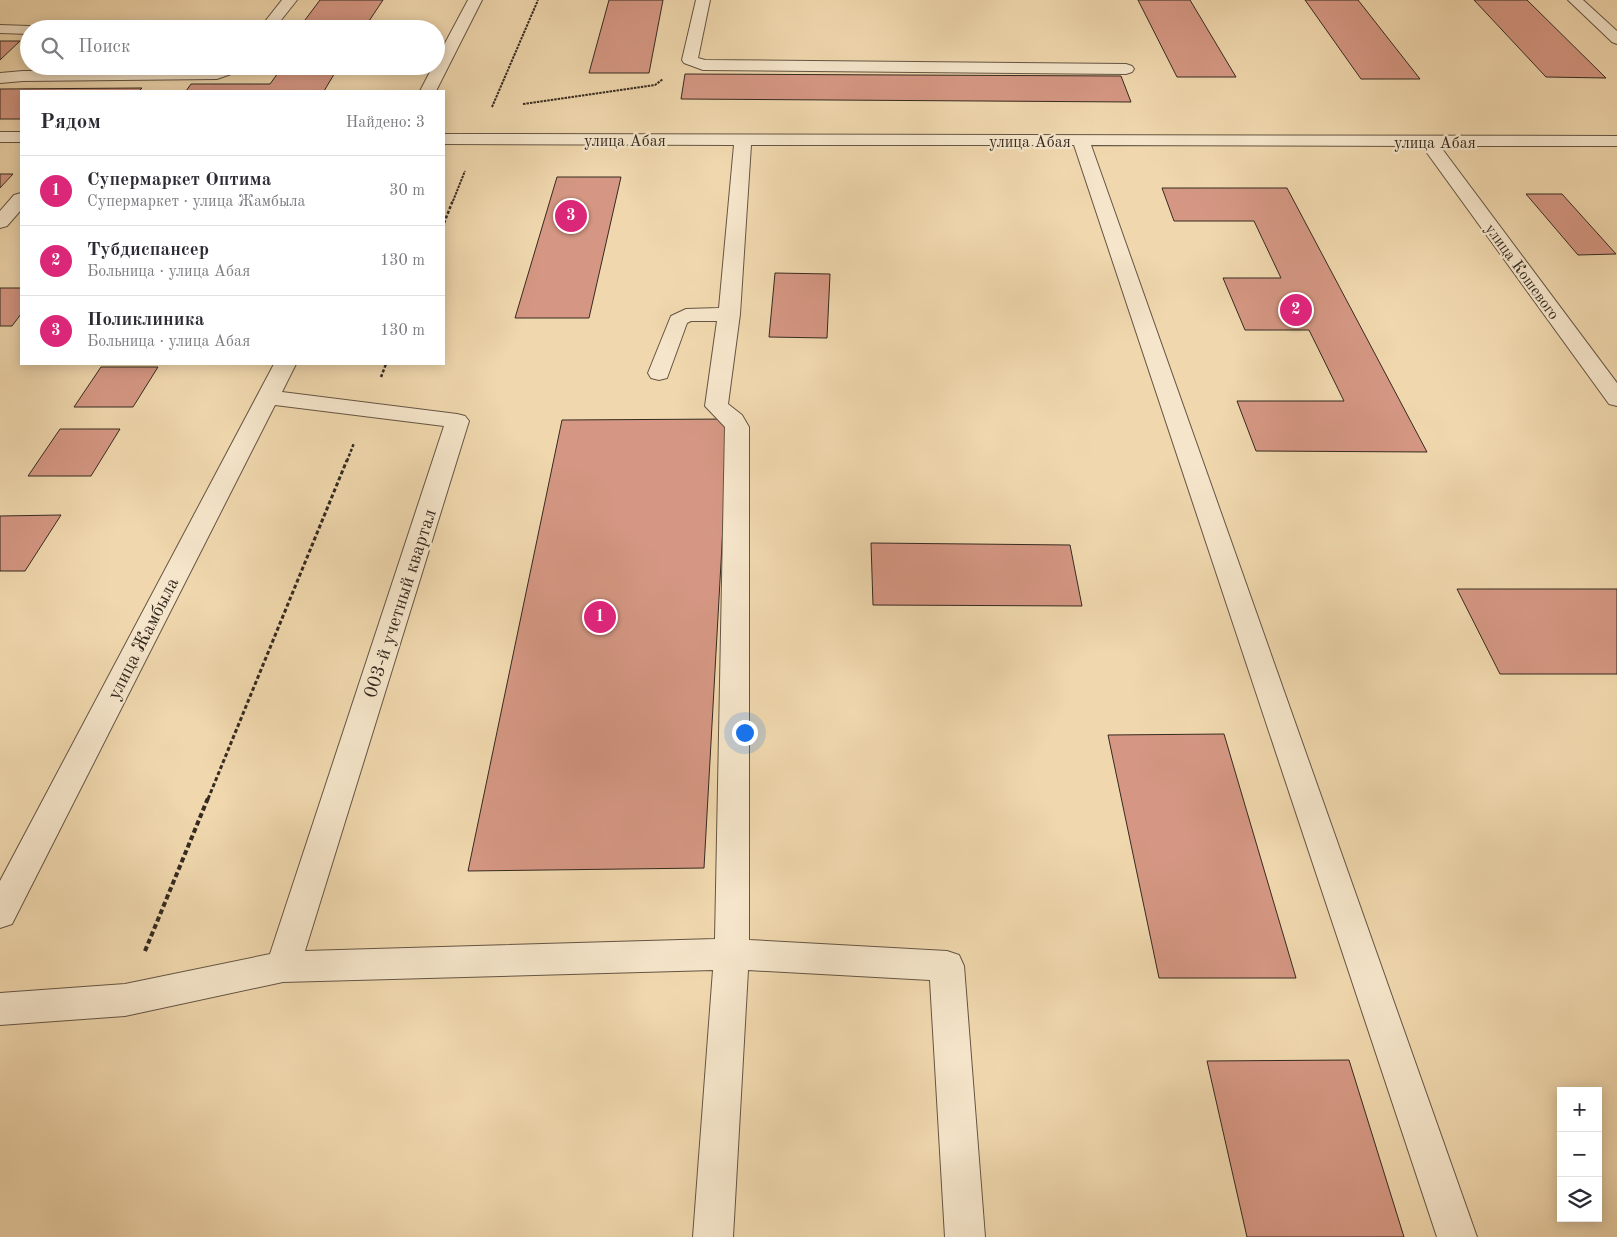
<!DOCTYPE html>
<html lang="ru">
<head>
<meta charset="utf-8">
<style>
	:root { --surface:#fff; --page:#f2f2f3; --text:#2b2b33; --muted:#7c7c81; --line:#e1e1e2; --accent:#db2777 }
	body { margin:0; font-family:"Old Standard TT",serif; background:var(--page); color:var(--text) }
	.controls { position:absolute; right:15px; bottom:15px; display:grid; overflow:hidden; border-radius:0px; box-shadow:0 2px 12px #0003 }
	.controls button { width:45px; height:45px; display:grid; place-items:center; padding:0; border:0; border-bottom:1px solid var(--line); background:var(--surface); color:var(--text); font:25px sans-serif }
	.you { position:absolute; left:744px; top:732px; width:18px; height:18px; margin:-12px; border:4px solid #fff; border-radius:50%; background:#1a73e8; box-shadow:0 0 0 8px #1a73e833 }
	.badge { display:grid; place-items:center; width:32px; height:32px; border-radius:50%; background:var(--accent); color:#fff; font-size:16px; font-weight:700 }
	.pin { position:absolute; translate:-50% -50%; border:2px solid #fff; box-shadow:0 1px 5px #0006 }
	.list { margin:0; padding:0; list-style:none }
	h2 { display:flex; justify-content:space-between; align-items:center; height:65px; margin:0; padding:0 20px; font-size:21px }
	h2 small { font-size:16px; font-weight:400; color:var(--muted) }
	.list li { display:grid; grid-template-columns:32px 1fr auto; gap:15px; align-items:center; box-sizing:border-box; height:70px; padding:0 20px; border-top:1px solid var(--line) }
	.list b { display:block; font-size:19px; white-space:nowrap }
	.list p { margin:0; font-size:16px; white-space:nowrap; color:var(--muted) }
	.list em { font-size:16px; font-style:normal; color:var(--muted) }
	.icon { flex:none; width:28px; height:28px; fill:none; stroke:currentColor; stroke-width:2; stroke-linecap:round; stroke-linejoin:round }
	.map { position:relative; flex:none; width:1617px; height:1237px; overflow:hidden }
	.search { position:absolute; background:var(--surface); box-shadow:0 2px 12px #0003; left:20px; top:20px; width:425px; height:55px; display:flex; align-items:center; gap:12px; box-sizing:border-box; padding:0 18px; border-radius:28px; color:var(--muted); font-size:19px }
	.panel { position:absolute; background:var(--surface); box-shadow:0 2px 12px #0003; left:20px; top:90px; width:425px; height:275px; border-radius:0px }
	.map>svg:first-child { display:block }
	.building { fill:#d59783; stroke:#352a20 }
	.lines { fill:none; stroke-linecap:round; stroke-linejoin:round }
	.minor-casing { stroke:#645543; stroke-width:2 }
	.path-far3 { stroke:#352a20; stroke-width:2; stroke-dasharray:2.5 1; stroke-linecap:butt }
	.path-far2 { stroke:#352a20; stroke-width:2.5; stroke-dasharray:3 2; stroke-linecap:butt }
	.path-far1 { stroke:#352a20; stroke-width:3; stroke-dasharray:4 2.5; stroke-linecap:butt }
	.path { stroke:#352a20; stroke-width:4; stroke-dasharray:5 3; stroke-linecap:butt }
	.minor { fill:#f5e5ca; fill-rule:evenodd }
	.labels { text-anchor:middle; stroke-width:4.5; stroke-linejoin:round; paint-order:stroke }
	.far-street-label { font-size:16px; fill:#352a20; stroke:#f5e5ca }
	.street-label { font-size:19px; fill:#352a20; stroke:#f5e5ca }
</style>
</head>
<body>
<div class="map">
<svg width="1617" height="1237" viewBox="0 0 1617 1237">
	<rect width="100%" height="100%" fill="#f0d7ad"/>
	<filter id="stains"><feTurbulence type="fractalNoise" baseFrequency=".004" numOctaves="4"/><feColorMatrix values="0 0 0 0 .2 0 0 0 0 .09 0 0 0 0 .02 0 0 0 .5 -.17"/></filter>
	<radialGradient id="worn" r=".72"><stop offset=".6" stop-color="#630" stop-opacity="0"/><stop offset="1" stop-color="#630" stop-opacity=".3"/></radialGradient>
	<g class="building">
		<path d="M 320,0 L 383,0 L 367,24 L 302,24 Z"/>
		<path d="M 609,0 L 663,0 L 649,73 L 589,73 Z"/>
		<path d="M 1138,0 L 1190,0 L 1236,77 L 1177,77 Z"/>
		<path d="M 1305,0 L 1358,0 L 1420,79 L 1361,79 Z"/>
		<path d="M 1474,0 L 1527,0 L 1606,78 L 1546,77 Z"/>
		<path d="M 0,41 L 20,41 L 0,60 Z"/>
		<path d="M 283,66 L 339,66 L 324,91 L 186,91 L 191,84 L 270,84 Z"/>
		<path d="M 685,74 L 1121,76 L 1131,102 L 681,99 Z"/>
		<path d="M 142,88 L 139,91 L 21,91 L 21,119 L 0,119 L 0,89 Z"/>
		<path d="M 0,174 L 13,174 L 0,188 Z"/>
		<path d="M 557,177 L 621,177 L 589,318 L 515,318 Z"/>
		<path d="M 1162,188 L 1287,188 L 1427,452 L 1256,451 L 1237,401 L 1344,401 L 1309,330 L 1245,330 L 1223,278 L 1281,278 L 1254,221 L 1174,221 Z"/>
		<path d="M 1526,194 L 1562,194 L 1616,254 L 1578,255 Z"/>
		<path d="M 775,273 L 830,274 L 827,338 L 769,337 Z"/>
		<path d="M 0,288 L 21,288 L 21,314 L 12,326 L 0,326 Z"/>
		<path d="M 101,367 L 158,367 L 133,407 L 74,407 Z"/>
		<path d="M 729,419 L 704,868 L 468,871 L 562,420 Z"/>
		<path d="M 60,429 L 120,429 L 91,476 L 28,476 Z"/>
		<path d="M 61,515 L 25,571 L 0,571 L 0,516 Z"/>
		<path d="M 871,543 L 1070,545 L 1082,606 L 873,605 Z"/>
		<path d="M 1457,589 L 1617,589 L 1617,674 L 1500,674 Z"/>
		<path d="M 1224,734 L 1296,978 L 1159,978 L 1108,735 Z"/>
		<path d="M 1349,1060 L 1404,1237 L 1247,1237 L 1207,1061 Z"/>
	</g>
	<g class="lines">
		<defs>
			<g id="minor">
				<path d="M 282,0 L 297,0 L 274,29 L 259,29 Z"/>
				<path d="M 468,0 L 482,0 L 436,91 L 420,91 L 433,66 L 436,66 L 436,60 Z"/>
				<path d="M 696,0 L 710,0 L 698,58 L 705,60 L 1126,64 L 1132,66 L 1134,69 L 1132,72 L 1126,74 L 703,70 L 684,63 L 682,60 Z"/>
				<path d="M 1568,0 L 1583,0 L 1617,31 L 1617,44 L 1612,42 Z"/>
				<path d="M 0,25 L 29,26 L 36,29 L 29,29 L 29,34 L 0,33 Z"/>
				<path d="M 221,66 L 238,66 L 231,74 L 217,79 L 23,81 L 0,83 L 0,73 L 23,71 L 215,69 Z"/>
				<rect x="0" y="132" width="21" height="10"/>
				<path d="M 444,134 L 1617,136 L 1617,146 L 1440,146 L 1617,383 L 1617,406 L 1609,404 L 1422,146 L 1091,145 L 1477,1237 L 1437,1237 L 1074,145 L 751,145 L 740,314 L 728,404 L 742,415 L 749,427 L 749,940 L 947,951 L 959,955 L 964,966 L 985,1237 L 945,1237 L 930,980 L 748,970 L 733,1237 L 693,1237 L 713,970 L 283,982 L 125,1016 L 0,1025 L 0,993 L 125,984 L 270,954 L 444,426 L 275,405 L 12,924 L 0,928 L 0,881 L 274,364 L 296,364 L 282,392 L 457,414 L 465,416 L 469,421 L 305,951 L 715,939 L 725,427 L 705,406 L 717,321 L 691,321 L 687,323 L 667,378 L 659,380 L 651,378 L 648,373 L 671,316 L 686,309 L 719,308 L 734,145 L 444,144 Z"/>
				<path d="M 21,193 L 21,210 L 7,226 L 0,228 L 0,211 L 14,195 Z"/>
			</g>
		</defs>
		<use href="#minor" class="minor-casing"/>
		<g class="path-far3">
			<path d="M 523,104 L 655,85 L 663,79"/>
			<path d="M 492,107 L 538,0"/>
			<path d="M 453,201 L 465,171"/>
		</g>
		<g class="path-far2">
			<path d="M 444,223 L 453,200"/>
			<path d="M 381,377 L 386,364"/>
			<path d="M 347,461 L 354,443"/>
		</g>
		<path class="path-far1" d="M 208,799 L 347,460"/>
		<path class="path" d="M 145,951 L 208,798"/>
		<use href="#minor" class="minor"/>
	</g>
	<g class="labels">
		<g class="far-street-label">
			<text x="625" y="146">улица Абая</text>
			<text x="1030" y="147">улица Абая</text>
			<text x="1435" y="148">улица Абая</text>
			<text transform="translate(1523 271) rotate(54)" y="6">улица Кошевого</text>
		</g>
		<g class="street-label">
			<text transform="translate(399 603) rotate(-72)" y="7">003-й учетный квартал</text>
			<text transform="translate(142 638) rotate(-63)" y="7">улица Жамбыла</text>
		</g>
	</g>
	<rect width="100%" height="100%" filter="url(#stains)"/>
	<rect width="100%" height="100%" fill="url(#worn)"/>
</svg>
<div class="controls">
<button>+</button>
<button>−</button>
<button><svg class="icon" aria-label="layers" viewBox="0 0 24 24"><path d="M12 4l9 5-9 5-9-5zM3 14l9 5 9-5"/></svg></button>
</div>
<div class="you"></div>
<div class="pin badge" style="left:600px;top:617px">1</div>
<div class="pin badge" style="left:1296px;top:310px">2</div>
<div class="pin badge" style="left:571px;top:216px">3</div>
<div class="search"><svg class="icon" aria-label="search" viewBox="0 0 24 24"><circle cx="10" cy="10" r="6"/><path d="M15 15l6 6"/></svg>Поиск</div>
<section class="panel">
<h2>Рядом<small>Найдено: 3</small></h2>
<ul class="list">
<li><span class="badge">1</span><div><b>Супермаркет Оптима</b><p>Супермаркет · улица Жамбыла</p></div><em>30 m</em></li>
<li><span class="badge">2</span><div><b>Тубдиспансер</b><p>Больница · улица Абая</p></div><em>130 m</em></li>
<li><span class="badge">3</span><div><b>Поликлиника</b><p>Больница · улица Абая</p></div><em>130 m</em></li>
</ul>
</section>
</div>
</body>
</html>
